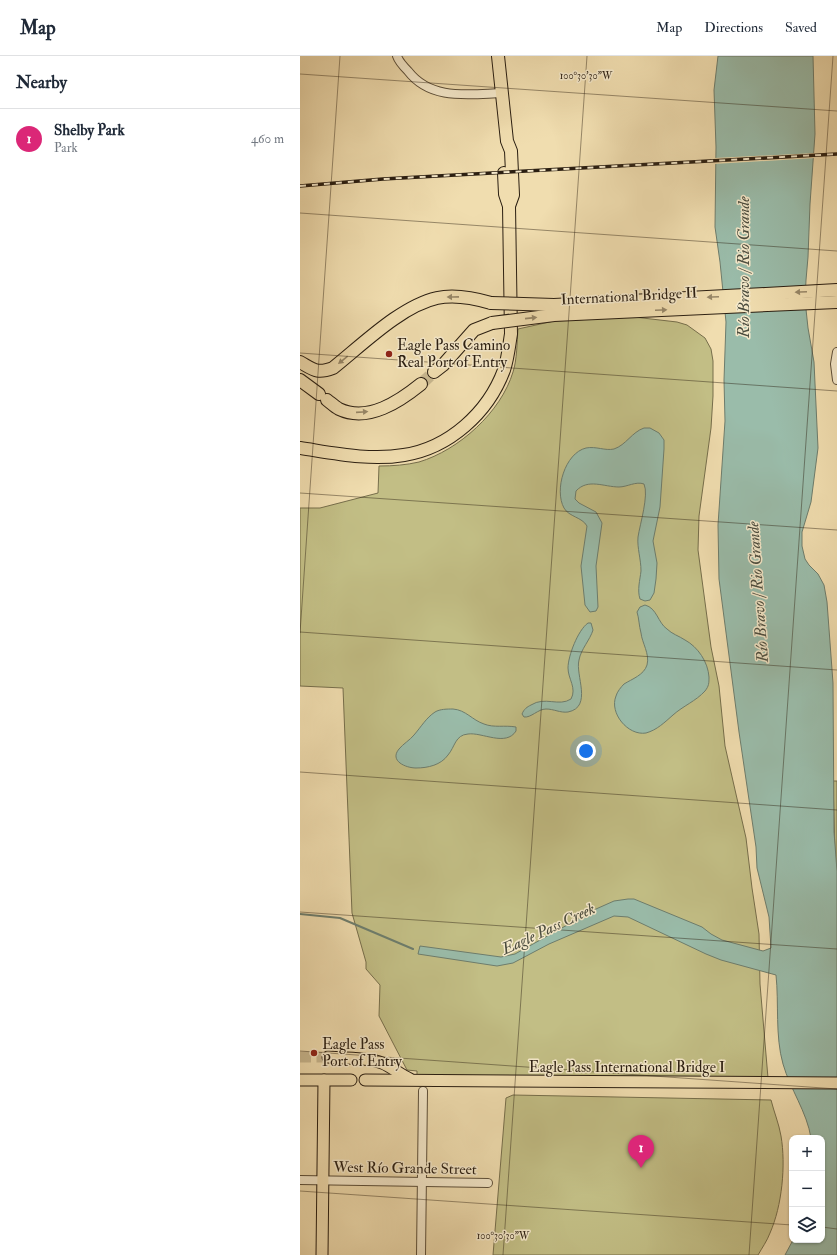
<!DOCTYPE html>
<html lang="en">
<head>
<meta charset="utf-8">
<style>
	:root { --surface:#fff; --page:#f6f6f7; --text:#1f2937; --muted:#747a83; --line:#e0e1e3; --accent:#db2777 }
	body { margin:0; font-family:"IM FELL Double Pica",serif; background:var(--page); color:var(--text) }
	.controls { position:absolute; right:12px; bottom:12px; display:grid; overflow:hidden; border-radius:8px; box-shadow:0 1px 3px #0004 }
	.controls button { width:36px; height:36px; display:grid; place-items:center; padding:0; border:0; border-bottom:1px solid var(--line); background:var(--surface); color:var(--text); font:20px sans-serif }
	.you { position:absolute; left:286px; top:695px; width:14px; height:14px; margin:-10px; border:3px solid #fff; border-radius:50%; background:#1a73e8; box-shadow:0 0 0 6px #1a73e833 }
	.badge { display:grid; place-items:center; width:26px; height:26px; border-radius:50%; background:var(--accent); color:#fff; font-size:13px; font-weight:700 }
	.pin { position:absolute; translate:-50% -33px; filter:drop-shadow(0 1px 2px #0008) }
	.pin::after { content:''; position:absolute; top:21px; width:14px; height:12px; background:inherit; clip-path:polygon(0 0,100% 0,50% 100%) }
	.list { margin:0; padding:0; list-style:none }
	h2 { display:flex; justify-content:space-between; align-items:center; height:52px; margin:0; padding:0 16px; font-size:17px }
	h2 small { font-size:13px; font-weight:400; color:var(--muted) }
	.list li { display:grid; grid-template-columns:26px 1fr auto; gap:12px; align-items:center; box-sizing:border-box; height:60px; padding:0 16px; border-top:1px solid var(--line) }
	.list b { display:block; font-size:15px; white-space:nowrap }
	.list p { margin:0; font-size:13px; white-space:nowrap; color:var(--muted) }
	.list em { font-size:13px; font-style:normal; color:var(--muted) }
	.icon { flex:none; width:22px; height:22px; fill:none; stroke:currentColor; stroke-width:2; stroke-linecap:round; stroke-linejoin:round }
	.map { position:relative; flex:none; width:537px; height:1199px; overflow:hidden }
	header { display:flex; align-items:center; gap:24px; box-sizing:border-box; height:56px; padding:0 20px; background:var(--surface); border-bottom:1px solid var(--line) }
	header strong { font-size:19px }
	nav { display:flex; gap:22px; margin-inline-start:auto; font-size:14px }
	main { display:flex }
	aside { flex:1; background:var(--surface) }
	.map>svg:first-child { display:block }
	.green { fill:#c2be85; stroke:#766e4b }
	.water { fill:#9abcaa; stroke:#6d7d6d }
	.pier { fill:#f0ddaf }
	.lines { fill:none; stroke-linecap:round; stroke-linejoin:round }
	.stream { stroke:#6d7d6d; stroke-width:2 }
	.major-tunnel { stroke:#c8b78f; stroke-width:11; stroke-dasharray:11 5.5; stroke-linecap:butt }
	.highway-tunnel { stroke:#c8b78f; stroke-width:12; stroke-dasharray:12 6; stroke-linecap:butt }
	.minor-casing { stroke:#5c4e38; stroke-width:10 }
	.major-casing { stroke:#2a1e11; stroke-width:13 }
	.highway-casing { stroke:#2a1e11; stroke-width:14 }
	.minor { stroke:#f5e9cb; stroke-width:8 }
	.major { stroke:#f0ddaf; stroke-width:11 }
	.highway { stroke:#f0ddaf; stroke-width:12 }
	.rail-casing { stroke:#2a1e11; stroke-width:3.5 }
	.rail { stroke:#f5e9cb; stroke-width:2; stroke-dasharray:6; stroke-linecap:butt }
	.highway-bridge-casing { stroke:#2a1e11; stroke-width:14; stroke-linecap:butt }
	.highway-bridge { stroke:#f0ddaf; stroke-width:12 }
	.oneway { fill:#978768 }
	.ticks { fill:none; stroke:#2a1e11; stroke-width:1; stroke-opacity:0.45 }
	.poi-dot { fill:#8f2418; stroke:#f5e9cb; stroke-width:1.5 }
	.labels { text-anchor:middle; stroke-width:3; stroke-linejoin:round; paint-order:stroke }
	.street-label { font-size:15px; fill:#2a1e11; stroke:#f5e9cb }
	.poi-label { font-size:15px; fill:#2a1e11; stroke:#f5e9cb; text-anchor:start }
	.water-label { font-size:16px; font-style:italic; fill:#4c4d3f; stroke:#f5e9cb }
	.ticks-label { font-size:10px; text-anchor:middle; fill:#2a1e11; stroke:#f5e9cb; stroke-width:3; stroke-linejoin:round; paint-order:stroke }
</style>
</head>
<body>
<header>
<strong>Map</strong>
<nav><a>Map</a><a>Directions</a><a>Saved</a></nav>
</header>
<main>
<aside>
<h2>Nearby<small></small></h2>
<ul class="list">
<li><span class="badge">1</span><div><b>Shelby Park</b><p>Park</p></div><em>460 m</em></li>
</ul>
</aside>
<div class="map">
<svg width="537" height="1199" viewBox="0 0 537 1199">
	<rect width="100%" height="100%" fill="#f0ddaf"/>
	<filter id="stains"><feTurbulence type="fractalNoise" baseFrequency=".005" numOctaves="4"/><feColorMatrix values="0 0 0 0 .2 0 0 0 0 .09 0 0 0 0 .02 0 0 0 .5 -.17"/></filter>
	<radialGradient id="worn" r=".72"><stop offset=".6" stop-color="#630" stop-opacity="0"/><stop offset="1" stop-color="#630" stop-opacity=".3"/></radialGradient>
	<g class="green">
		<path d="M 334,261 L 377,266 L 387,269 L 405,282 L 411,293 L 413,305 L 413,340 L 411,372 L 399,460 L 398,494 L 411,591 L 419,630 L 425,690 L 446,782 L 452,832 L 459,878 L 460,928 L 468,1022 L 117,1019 L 117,1015 L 107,1014 L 79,960 L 80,929 L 66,913 L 66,906 L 52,857 L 43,632 L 0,630 L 0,452 L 20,452 L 78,437 L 79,410 C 93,410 106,409 119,406 C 159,394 201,356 213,316 C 217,304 217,286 218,273 L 254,265 Z"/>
		<path d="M 533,725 L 537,725 L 537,815 L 535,797 Z"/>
		<path d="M 213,1039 L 471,1044 C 474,1056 479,1068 481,1080 C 486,1109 482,1150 470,1177 C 467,1185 462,1192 458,1199 L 193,1199 L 206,1042 Z"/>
	</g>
	<g class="water">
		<path d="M 418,0 L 513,0 L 515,78 L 510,148 L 508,201 L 506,224 L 505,244 L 508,272 L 514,306 L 518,392 L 511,446 L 502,476 L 502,490 L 505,503 L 509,509 L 518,518 L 524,529 L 527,546 L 533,627 L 534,776 L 537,815 L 537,1199 L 485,1199 L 493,1184 L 522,1184 L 522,1082 L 511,1082 C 507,1056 490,1033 483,1008 C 475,980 479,947 476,919 L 421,904 L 406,898 L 328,861 L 314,860 L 249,888 L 213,907 L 197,910 L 118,898 L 120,890 L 201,901 L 215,898 L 296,853 L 314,845 L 328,843 L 334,843 L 402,871 L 411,878 L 422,884 L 463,895 L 471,892 L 469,861 L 457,812 L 456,791 L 439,676 L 419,523 L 418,469 L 425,365 L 424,324 L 426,266 L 420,206 L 415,171 L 416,91 L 414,34 Z"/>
		<path d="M 344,372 L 350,372 L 359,377 L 364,384 L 364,393 L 360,451 L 353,485 L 357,507 L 356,523 L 354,537 L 350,544 L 345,545 L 340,543 C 337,534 340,524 341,515 C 341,503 337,492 338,481 C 340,468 349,439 344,428 C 336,425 327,431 319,431 C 304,431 288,422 276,435 L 275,443 L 279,447 L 296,456 L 302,467 L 296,510 L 298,551 L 296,555 L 290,556 L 285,549 L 281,510 L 287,470 C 282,461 269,461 264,452 C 254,434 265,397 286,392 C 296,390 305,395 314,393 C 326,389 332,376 344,372 Z"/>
		<path d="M 345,549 C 357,552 358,567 367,573 C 372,578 379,580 385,584 C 398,591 408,606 409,621 C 409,627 409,630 405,635 C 396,645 383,650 373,659 C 365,666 357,674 346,677 C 328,680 309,657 316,640 C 317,636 321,631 324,628 C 332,623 344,619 347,609 C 350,598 342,587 341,577 C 339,570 339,562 337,556 L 340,551 Z"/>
		<path d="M 288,567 L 291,567 L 293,574 C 290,584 281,593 279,604 C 275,619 293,651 268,656 C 260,657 254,653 246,653 C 238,653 231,662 224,661 L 222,658 C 224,653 227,651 231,649 C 245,640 259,651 271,643 C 277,632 268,623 268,612 C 268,600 278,574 288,567 Z"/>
		<path d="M 153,653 C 166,654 172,664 184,668 C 194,672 205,669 216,671 L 216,675 C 206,691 182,676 168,678 C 155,679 155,691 148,699 C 141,709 128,712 116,712 C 106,712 89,705 99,693 C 103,688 110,684 114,679 C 121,671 126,662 135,656 C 140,653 147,653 153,653 Z"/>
	</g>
	<path class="pier" d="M 516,97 L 516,102 L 414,108 L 414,102 Z"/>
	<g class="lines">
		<path class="stream" d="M 0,858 L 40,862 L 113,893"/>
		<path class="major-tunnel" d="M 0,1001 L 28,1001"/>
		<path class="highway-tunnel" d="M 121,328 L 134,316"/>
		<defs>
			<g id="minor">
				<path d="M 97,0 C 99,6 104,11 108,15 C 131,45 169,38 202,37"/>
				<path d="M 537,296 L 535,308 L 537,324"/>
				<path d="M 0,1124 L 188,1127"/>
				<path d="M 121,1199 L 123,1035"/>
			</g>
			<g id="major">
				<path d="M 28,1001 C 46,1003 66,1001 82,1007 C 92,1011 99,1018 110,1023"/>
				<path d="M 0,1024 L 51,1024"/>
				<path d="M 65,1024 L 537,1027"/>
				<path d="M 22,1199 L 24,1024"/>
			</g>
			<g id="highway">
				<path d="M 204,117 L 205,138 L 209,150"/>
				<path d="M 466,238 L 537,234"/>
				<path d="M 467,249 L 537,246"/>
				<path d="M 0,306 C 14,314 17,318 33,312 C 62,289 101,250 137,242 C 155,238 174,242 191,247"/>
				<path d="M 134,316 L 143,309 L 174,274 L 192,267"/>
				<path d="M 0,324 L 19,338"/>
				<path d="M 27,344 C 31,347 35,351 39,353 C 68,367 100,345 121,328"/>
				<path d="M 0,392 C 33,397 70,405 104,399 C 149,392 188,357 204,314 C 208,302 209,290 211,278 L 209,150 L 213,139 L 211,95 L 207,85 L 198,0"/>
			</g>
		</defs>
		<use href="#minor" class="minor-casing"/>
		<use href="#major" class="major-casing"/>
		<use href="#highway" class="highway-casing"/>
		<use href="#minor" class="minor"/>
		<use href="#major" class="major"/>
		<use href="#highway" class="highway"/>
		<defs>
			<path id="rail" d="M 0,130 L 83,123 L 537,98"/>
		</defs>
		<use href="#rail" class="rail-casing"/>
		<use href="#rail" class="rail"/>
		<defs>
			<g id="highway-bridge">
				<path d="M 191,247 L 254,249 L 466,238"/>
				<path d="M 192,267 L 254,259 L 467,249"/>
			</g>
		</defs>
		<use href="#highway-bridge" class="highway-bridge-casing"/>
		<use href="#highway-bridge" class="highway-bridge"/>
	</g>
	<defs><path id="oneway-solid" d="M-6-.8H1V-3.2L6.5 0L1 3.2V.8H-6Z"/></defs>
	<g class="oneway">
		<use href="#oneway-solid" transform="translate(501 236) rotate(177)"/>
		<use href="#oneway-solid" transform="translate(153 241) rotate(179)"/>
		<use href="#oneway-solid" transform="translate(413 241) rotate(177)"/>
		<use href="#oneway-solid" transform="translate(361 254) rotate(-3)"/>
		<use href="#oneway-solid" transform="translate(231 262) rotate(-6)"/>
		<use href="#oneway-solid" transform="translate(43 304) rotate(141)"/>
		<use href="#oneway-solid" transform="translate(62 356) rotate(-4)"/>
	</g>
	<path class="ticks" d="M 0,18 L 537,55M 0,157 L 537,195M 0,297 L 537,335M 0,437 L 537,474M 0,576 L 537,614M 0,577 L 40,0M 0,716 L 537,754M 0,856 L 537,893M 0,995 L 537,1033M 0,1135 L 492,1169M 522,1171 L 537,1173M 203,1199 L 287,0M 449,1199 L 533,0"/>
	<g class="poi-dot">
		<circle cx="89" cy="298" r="4"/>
		<circle cx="14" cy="997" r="4"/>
	</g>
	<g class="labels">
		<g class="street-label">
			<text transform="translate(329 240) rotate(-3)" y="5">International Bridge II</text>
			<text x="327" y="1016">Eagle Pass International Bridge I</text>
			<text transform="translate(105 1112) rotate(1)" y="5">West Río Grande Street</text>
		</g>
		<g class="poi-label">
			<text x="97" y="294">Eagle Pass Camino<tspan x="97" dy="17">Real Port of Entry</tspan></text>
			<text x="22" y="993">Eagle Pass<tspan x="22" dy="17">Port of Entry</tspan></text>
		</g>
		<g class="water-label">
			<text transform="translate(443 211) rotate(-90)" y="6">Río Bravo / Rio Grande</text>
			<text transform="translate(457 536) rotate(-94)" y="6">Río Bravo / Rio Grande</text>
			<text transform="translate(248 872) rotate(-25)" y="6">Eagle Pass Creek</text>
		</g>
	</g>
	<g class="ticks-label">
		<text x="286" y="23">100°30'30"W</text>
		<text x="203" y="1183">100°30'30"W</text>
	</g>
	<rect width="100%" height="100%" filter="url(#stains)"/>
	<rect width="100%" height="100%" fill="url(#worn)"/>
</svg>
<div class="controls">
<button>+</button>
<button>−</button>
<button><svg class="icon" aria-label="layers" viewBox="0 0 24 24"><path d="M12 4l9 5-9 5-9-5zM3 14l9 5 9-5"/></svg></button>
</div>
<div class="you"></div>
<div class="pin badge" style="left:341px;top:1112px">1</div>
</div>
</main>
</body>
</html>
